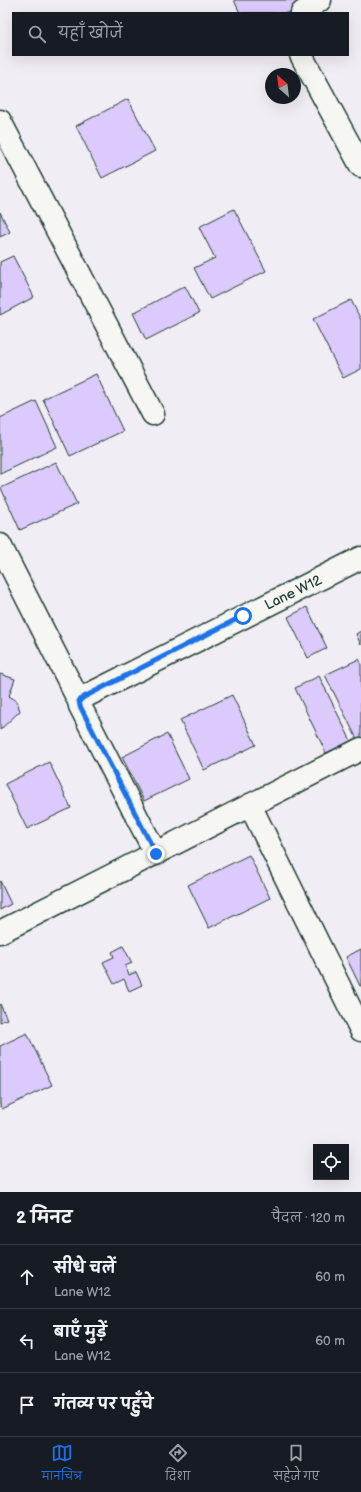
<!DOCTYPE html>
<html lang="hi">
<head>
<meta charset="utf-8">
<style>
	:root { --surface:#171b24; --page:#242831; --text:#f1f3f6; --muted:#9ea1a6; --line:#363941; --accent:#1a73e8 }
	body { margin:0; font-family:"Balsamiq Sans","Playpen Sans Deva",sans-serif; background:var(--page); color:var(--text) }
	.controls { position:absolute; right:12px; bottom:12px; display:grid; overflow:hidden; border-radius:0px; box-shadow:0 4px 16px #0002 }
	.controls button { width:36px; height:36px; display:grid; place-items:center; padding:0; border:0; border-bottom:1px solid var(--line); background:var(--surface); color:var(--text); font:20px sans-serif }
	.compass { position:absolute; left:265px; top:68px; width:36px; height:36px; border-radius:50%; background:var(--surface); box-shadow:0 4px 16px #0002; rotate:332deg }
	.stop { position:absolute; width:12px; height:12px; margin:-9px; border:3px solid #1a73e8; border-radius:50%; background:#fff }
	.stop.end { background:#1a73e8; border-color:#fff; box-shadow:0 1px 4px #0008 }
	.list { margin:0; padding:0; list-style:none }
	h2 { display:flex; justify-content:space-between; align-items:center; height:52px; margin:0; padding:0 16px; font-size:17px }
	h2 small { font-size:13px; font-weight:400; color:var(--muted) }
	.list li { display:grid; grid-template-columns:26px 1fr auto; gap:12px; align-items:center; box-sizing:border-box; height:64px; padding:0 16px; border-top:1px solid var(--line) }
	.list b { display:block; font-size:15px; white-space:nowrap }
	.list p { margin:0; font-size:13px; white-space:nowrap; color:var(--muted) }
	.list em { font-size:13px; font-style:normal; color:var(--muted) }
	.icon { flex:none; width:22px; height:22px; fill:none; stroke:currentColor; stroke-width:2; stroke-linecap:round; stroke-linejoin:round }
	.map { position:relative; flex:none; width:361px; height:1192px; overflow:hidden }
	.search { position:absolute; background:var(--surface); box-shadow:0 4px 16px #0002; left:12px; right:12px; top:12px; height:44px; display:flex; align-items:center; gap:10px; box-sizing:border-box; padding:0 14px; border-radius:0px; color:var(--muted); font-size:15px }
	.sheet { height:244px; background:var(--surface) }
	nav { display:flex; justify-content:space-around; align-items:center; box-sizing:border-box; height:56px; border-top:1px solid var(--line); background:var(--surface); font-size:11px; color:var(--muted) }
	nav a { display:grid; justify-items:center; gap:2px }
	nav .on { color:var(--accent) }
	.map>svg:first-child { display:block }
	.building { fill:#dbcafb; stroke:#1f3d34 }
	.lines { fill:none; stroke-linecap:round; stroke-linejoin:round }
	.minor-casing { stroke:#1f3d34; stroke-width:25 }
	.minor { stroke:#f6f6f2; stroke-width:22 }
	.route { stroke:#1a73e8; stroke-width:5 }
	.labels { text-anchor:middle; stroke-width:3; stroke-linejoin:round; paint-order:stroke }
	.street-label { font-size:14px; fill:#1f3d34; stroke:#f6f6f2 }
</style>
</head>
<body>
<div class="map">
<svg width="361" height="1192" viewBox="0 0 361 1192">
	<rect width="100%" height="100%" fill="#f1edf4"/>
	<filter id="ink" filterUnits="userSpaceOnUse"><feTurbulence type="fractalNoise" baseFrequency=".025" numOctaves="2"/><feDisplacementMap in="SourceGraphic" scale="8" xChannelSelector="R" yChannelSelector="G"/><feConvolveMatrix kernelMatrix="1 2 1 2 8 2 1 2 1" color-interpolation-filters="sRGB"/></filter>
	<g filter="url(#ink)">
		<g class="building">
			<path d="M 234,0 L 301,0 L 304,5 L 288,13 L 240,13 Z"/>
			<path d="M 128,99 L 155,151 L 102,178 L 76,126 Z"/>
			<path d="M 234,209 L 266,271 L 210,299 L 194,268 L 215,258 L 199,227 Z"/>
			<path d="M 0,212 L 10,232 L 0,237 Z"/>
			<path d="M 13,256 L 34,297 L 0,315 L 0,262 Z"/>
			<path d="M 185,286 L 199,313 L 146,340 L 133,313 Z"/>
			<path d="M 351,300 L 361,320 L 361,369 L 343,378 L 313,319 Z"/>
			<path d="M 96,374 L 123,431 L 70,456 L 43,399 Z"/>
			<path d="M 36,401 L 57,447 L 0,474 L 0,418 Z"/>
			<path d="M 56,462 L 77,504 L 20,530 L 1,488 Z"/>
			<path d="M 307,607 L 327,648 L 308,658 L 288,617 Z"/>
			<path d="M 361,631 L 361,645 L 356,634 Z"/>
			<path d="M 359,659 L 361,663 L 361,742 L 359,743 L 325,675 Z"/>
			<path d="M 0,674 L 15,679 L 9,696 L 17,701 L 20,711 L 0,730 Z"/>
			<path d="M 319,676 L 351,741 L 326,753 L 295,688 Z"/>
			<path d="M 232,695 L 256,745 L 204,770 L 180,720 Z"/>
			<path d="M 167,734 L 189,779 L 144,801 L 122,757 Z"/>
			<path d="M 49,762 L 71,808 L 27,829 L 5,784 Z"/>
			<path d="M 249,855 L 270,898 L 209,928 L 188,885 Z"/>
			<path d="M 0,881 L 11,904 L 0,910 Z"/>
			<path d="M 123,946 L 132,963 L 125,966 L 129,975 L 136,972 L 142,985 L 129,991 L 124,979 L 114,984 L 103,962 L 114,957 L 112,952 Z"/>
			<path d="M 361,949 L 361,986 L 360,986 L 346,957 Z"/>
			<path d="M 0,1004 L 7,1019 L 0,1022 Z"/>
			<path d="M 27,1033 L 52,1085 L 2,1109 L 0,1105 L 0,1046 Z"/>
		</g>
		<g class="lines">
			<defs>
				<g id="minor">
					<path d="M 302,13 L 320,0"/>
					<path d="M 301,55 L 361,166"/>
					<path d="M 0,121 L 153,414"/>
					<path d="M 0,545 L 79,701"/>
					<path d="M 250,805 L 361,1030"/>
					<path d="M 156,854 L 80,706 L 79,701 L 84,697 L 361,558"/>
					<path d="M 0,932 L 361,749"/>
				</g>
			</defs>
			<use href="#minor" class="minor-casing"/>
			<use href="#minor" class="minor"/>
		</g>
	</g>
	<g class="lines" filter="url(#ink)">
		<path class="route" d="M 156,854 L 80,706 L 79,701 L 84,697 L 243,616"/>
	</g>
	<g class="labels">
		<g class="street-label">
			<text transform="translate(293 592) rotate(-26)" y="5">Lane W12</text>
		</g>
	</g>
</svg>
<div class="controls">
<button><svg class="icon" aria-label="locate" viewBox="0 0 24 24"><circle cx="12" cy="12" r="6"/><path d="M12 2v4M12 18v4M2 12h4M18 12h4"/></svg></button>
</div>
<svg class="compass" viewBox="-18 -18 36 36"><path d="M0-13l5 13h-10z" fill="#e53935"/><path d="M0 13l5-13h-10z" fill="#9ea1a6"/></svg>
<div class="stop" style="left:243px;top:616px"></div>
<div class="stop end" style="left:156px;top:854px"></div>
<div class="search"><svg class="icon" aria-label="search" viewBox="0 0 24 24"><circle cx="10" cy="10" r="6"/><path d="M15 15l6 6"/></svg>यहाँ खोजें</div>
</div>
<section class="sheet">
<h2>2 मिनट<small>पैदल · 120 m</small></h2>
<ul class="list">
<li><svg class="icon" aria-label="ahead" viewBox="0 0 24 24"><path d="M12 20V5M6 11l6-6 6 6"/></svg><div><b>सीधे चलें</b><p>Lane W12</p></div><em>60 m</em></li>
<li><svg class="icon" aria-label="left" viewBox="0 0 24 24"><path d="M17 20v-9H6M10 6l-5 5 5 5"/></svg><div><b>बाएँ मुड़ें</b><p>Lane W12</p></div><em>60 m</em></li>
<li><svg class="icon" aria-label="arrive" viewBox="0 0 24 24"><path d="M6 21V4h12l-3 4 3 4H6"/></svg><div><b>गंतव्य पर पहुँचे</b></div></li>
</ul>
</section>
<nav>
<a class="on"><svg class="icon" aria-label="map" viewBox="0 0 24 24"><path d="M3 6l6-2 6 2 6-2v14l-6 2-6-2-6 2zM9 4v14M15 6v14"/></svg>मानचित्र</a>
<a><svg class="icon" aria-label="directions" viewBox="0 0 24 24"><path d="M12 3l9 9-9 9-9-9zM9 14v-3h6M13 9l2 2-2 2"/></svg>दिशा</a>
<a><svg class="icon" aria-label="saved" viewBox="0 0 24 24"><path d="M7 4h10v16l-5-4-5 4z"/></svg>सहेजे गए</a>
</nav>
</body>
</html>
